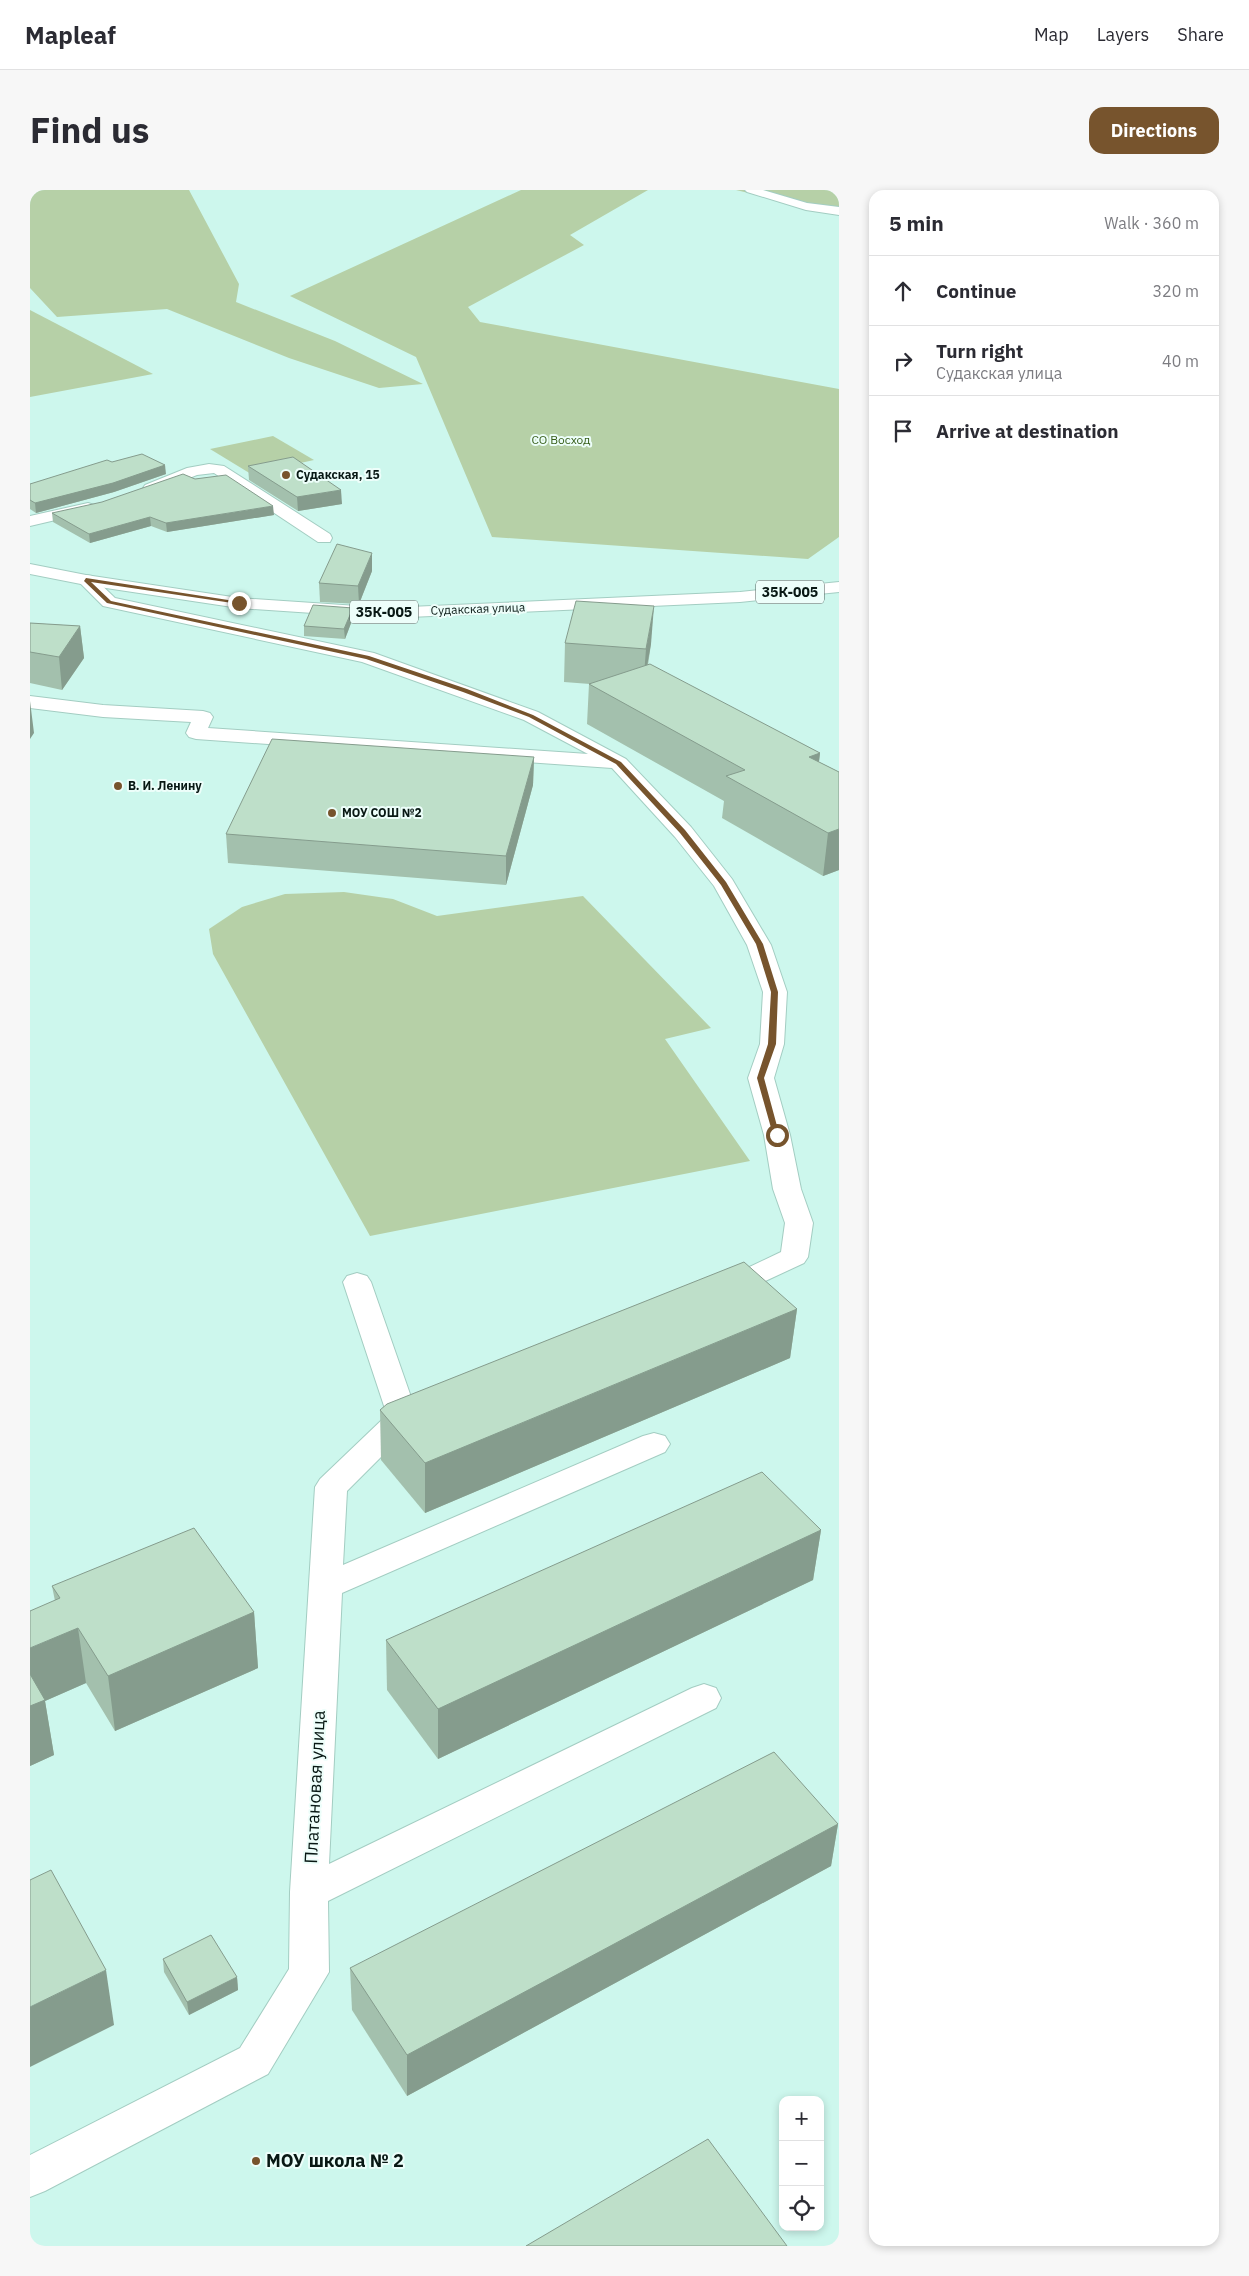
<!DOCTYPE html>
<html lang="en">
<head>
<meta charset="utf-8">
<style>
	:root { --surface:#fff; --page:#f7f7f7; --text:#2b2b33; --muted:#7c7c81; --line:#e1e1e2; --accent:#77542d }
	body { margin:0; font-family:"IBM Plex Sans",sans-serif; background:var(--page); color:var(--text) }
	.controls { position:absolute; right:15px; bottom:15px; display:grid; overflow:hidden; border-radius:10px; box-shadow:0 2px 8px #0003 }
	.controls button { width:45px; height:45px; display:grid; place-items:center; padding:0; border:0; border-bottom:1px solid var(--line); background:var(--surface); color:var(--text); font:25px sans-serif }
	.stop { position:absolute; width:15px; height:15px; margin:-11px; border:4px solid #77542d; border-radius:50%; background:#fff }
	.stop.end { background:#77542d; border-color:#fff; box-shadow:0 1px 5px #0008 }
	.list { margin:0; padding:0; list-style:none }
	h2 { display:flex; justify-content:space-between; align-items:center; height:65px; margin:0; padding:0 20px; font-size:21px }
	h2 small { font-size:16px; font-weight:400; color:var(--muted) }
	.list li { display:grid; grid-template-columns:32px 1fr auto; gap:15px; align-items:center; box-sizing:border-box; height:70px; padding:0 20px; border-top:1px solid var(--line) }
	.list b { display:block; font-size:19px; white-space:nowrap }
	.list p { margin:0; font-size:16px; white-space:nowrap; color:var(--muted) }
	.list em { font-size:16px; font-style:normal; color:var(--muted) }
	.icon { flex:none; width:28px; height:28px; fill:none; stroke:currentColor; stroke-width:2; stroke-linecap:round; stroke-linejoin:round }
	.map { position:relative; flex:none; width:809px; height:2056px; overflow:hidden; border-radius:15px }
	header { display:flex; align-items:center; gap:30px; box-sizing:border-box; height:70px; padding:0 25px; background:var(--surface); border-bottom:1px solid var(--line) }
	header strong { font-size:24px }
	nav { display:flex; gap:28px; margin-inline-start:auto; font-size:18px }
	.intro { display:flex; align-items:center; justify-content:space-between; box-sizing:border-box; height:120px; padding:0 30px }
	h1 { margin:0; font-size:35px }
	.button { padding:12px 22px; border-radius:15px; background:var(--accent); color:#fff; font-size:18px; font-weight:700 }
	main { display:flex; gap:30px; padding:0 30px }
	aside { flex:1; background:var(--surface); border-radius:15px; box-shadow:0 2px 8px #0003 }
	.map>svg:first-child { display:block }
	.green { fill:#b6d0a7 }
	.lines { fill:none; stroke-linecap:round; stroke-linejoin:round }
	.minor-casing { stroke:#a3cdc2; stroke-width:2 }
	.major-casing { stroke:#a3cdc2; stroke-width:2 }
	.minor { fill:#fff; fill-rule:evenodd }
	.major { fill:#fff; fill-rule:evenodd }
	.wall { fill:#a3c0ad }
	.shaded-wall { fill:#859c8d }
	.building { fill:#bedfc9; stroke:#859c8d }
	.route { fill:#77542d }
	.poi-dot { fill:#77542d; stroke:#edfefa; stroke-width:2 }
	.labels { text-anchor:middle; stroke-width:4; stroke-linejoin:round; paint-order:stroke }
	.far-park-label { font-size:12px; fill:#365d18; stroke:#edfefa }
	.far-poi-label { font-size:12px; font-weight:bold; fill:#081814; stroke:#edfefa; text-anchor:start }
	.far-street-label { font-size:12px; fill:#081814; stroke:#edfefa }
	.shield { fill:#edfefa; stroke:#4d5d59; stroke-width:1 }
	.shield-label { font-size:14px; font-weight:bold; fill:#081814 }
	.near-street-label { font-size:18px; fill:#081814; stroke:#edfefa }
	.near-poi-label { font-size:18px; font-weight:bold; fill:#081814; stroke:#edfefa; text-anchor:start }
</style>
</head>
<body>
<header>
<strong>Mapleaf</strong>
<nav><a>Map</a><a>Layers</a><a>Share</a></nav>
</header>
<div class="intro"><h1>Find us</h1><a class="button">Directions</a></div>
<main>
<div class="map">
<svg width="809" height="2056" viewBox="0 0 809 2056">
	<rect width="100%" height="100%" fill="#cdf7ed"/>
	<g class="green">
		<path d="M 0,0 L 159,0 L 209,94 L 206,112 L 305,151 L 393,194 L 349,198 L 259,168 L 137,119 L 27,127 L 0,98 Z"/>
		<path d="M 491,0 L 618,0 L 540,45 L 554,55 L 438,117 L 450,132 L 809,199 L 809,347 L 778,369 L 462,347 L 386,167 L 260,106 Z"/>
		<path d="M 706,0 L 809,0 L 809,25 Z"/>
		<path d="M 0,120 L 123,184 L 0,207 Z"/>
		<path d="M 243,246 L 284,270 L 221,284 L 180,259 Z"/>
		<path d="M 314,702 L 363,709 L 407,726 L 553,706 L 681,838 L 635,849 L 720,971 L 340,1046 L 183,764 L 179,739 L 212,717 L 255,704 Z"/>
	</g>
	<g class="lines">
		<defs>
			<g id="minor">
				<path d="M 715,0 L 733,0 L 777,13 L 809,17 L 809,25 L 776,20 L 717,2 Z"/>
				<path d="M 179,274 L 194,276 L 300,344 L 302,348 L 300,352 L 288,352 L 184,283 L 167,285 L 121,303 L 115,301 L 113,298 L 115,295 L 157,278 Z"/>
				<path d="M 58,313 L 64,315 L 66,318 L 64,321 L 0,336 L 0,326 Z"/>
				<path d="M 56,385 L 62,386 L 85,408 L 344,463 L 508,522 L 596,569 L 661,637 L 702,689 L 741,755 L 757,802 L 754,854 L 744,888 L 760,945 L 771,999 L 783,1033 L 778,1067 L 774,1073 L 729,1094 L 719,1097 L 709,1094 L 705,1088 L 709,1082 L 751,1062 L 755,1033 L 743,999 L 734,945 L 718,888 L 730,854 L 733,802 L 717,755 L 684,696 L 645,647 L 582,578 L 166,549 L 159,547 L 156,543 L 161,532 L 73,527 L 0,518 L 0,506 L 73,515 L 173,521 L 180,523 L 183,527 L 178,538 L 558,564 L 494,530 L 332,472 L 73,416 L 47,390 L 50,386 Z"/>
				<path d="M 327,1083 L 337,1086 L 341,1092 L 388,1227 L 384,1234 L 317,1301 L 313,1375 L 613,1246 L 624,1243 L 635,1246 L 640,1254 L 635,1262 L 312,1403 L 299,1674 L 662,1498 L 674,1494 L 686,1498 L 691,1508 L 686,1518 L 298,1711 L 299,1782 L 238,1884 L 15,2001 L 0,2007 L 0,1965 L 210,1858 L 259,1779 L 260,1702 L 285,1297 L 290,1289 L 357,1225 L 313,1092 L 317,1086 Z"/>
			</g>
			<path id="major" d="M 0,374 L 56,385 L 209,408 L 357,418 L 710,402 L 809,392 L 809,402 L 710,412 L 357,428 L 209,418 L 56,395 L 0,384 Z"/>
		</defs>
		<use href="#minor" class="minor-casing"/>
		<use href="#major" class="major-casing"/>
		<use href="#minor" class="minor"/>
		<use href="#major" class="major"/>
	</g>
	<g class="wall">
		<path d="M 82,272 L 136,284 L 84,302 L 6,323 L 0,319 L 0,294 Z"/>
		<path d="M 218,276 L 312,314 L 268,321 L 219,290 Z"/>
		<path d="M 22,323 L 244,325 L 137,342 L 121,336 L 60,353 L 23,332 Z"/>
		<path d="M 342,381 L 329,414 L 290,412 L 289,393 Z"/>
		<path d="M 323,418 L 323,428 L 315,449 L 274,446 L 274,436 Z"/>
		<path d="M 0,433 L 50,436 L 54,468 L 32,500 L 0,493 Z"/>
		<path d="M 535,453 L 621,454 L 618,475 L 790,563 L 789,572 L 809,582 L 809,680 L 793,686 L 692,628 L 694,611 L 557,534 L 559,494 L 560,494 L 534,492 Z"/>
		<path d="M 504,567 L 503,595 L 476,695 L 198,673 L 196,644 Z"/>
		<path d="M 767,1119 L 760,1168 L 395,1323 L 351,1270 L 350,1220 Z"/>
		<path d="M 791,1340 L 783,1390 L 408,1569 L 357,1500 L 356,1450 Z"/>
		<path d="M 22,1396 L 224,1422 L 228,1478 L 85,1541 L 56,1493 L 15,1511 L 24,1565 L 0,1576 L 25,1411 Z"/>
		<path d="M 808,1634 L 801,1676 L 377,1906 L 322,1820 L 320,1778 Z"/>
		<path d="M 133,1769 L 207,1787 L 208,1800 L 159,1825 L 134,1782 Z"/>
	</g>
	<g class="shaded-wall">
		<path d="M 135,275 L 136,284 L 84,302 L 6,323 L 5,313 Z"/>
		<path d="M 311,300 L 312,314 L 268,321 L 267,307 Z"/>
		<path d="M 243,316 L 244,325 L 137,342 L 136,333 Z"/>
		<path d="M 120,327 L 121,336 L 60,353 L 59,344 Z"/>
		<path d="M 342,363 L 342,381 L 329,414 L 328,396 Z"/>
		<path d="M 624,416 L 621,454 L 613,498 L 616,459 Z"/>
		<path d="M 323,418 L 323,428 L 315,449 L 314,439 Z"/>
		<path d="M 50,436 L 54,468 L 32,500 L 29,467 Z"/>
		<path d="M 0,511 L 4,543 L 0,549 Z"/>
		<path d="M 790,563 L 785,604 L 779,567 Z"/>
		<path d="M 504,567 L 503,595 L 476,695 L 476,666 Z"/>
		<path d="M 809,639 L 809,680 L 793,686 L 798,643 Z"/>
		<path d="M 767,1119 L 760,1168 L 395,1323 L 395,1273 Z"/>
		<path d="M 791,1340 L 783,1390 L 408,1569 L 408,1519 Z"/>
		<path d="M 224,1422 L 228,1478 L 85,1541 L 78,1486 Z"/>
		<path d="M 48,1438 L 56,1493 L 15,1511 L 24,1565 L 0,1576 L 0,1458 Z"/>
		<path d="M 808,1634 L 801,1676 L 377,1906 L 377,1865 Z"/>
		<path d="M 76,1780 L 84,1835 L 0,1877 L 0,1817 Z"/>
		<path d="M 207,1787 L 208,1800 L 159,1825 L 157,1812 Z"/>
	</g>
	<g class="building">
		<path d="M 112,264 L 135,275 L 83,293 L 5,313 L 0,310 L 0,294 L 77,270 L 82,272 Z"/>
		<path d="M 263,267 L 311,300 L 267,307 L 218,276 Z"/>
		<path d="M 153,284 L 165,289 L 196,285 L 243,316 L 136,333 L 120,327 L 59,344 L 22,323 L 72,312 Z"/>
		<path d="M 307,354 L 342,363 L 328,396 L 289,393 Z"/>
		<path d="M 546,411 L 624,416 L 616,459 L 535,453 Z"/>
		<path d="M 283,415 L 323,418 L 314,439 L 274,436 Z"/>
		<path d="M 0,433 L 50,436 L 29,467 L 0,462 Z"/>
		<path d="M 620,474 L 790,563 L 779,567 L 809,582 L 809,639 L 798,643 L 696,586 L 715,580 L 559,494 Z"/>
		<path d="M 242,549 L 504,567 L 476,666 L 196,644 Z"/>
		<path d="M 714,1072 L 767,1119 L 395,1273 L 350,1220 L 357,1214 Z"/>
		<path d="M 732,1282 L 791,1340 L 408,1519 L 356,1450 Z"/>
		<path d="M 164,1338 L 224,1422 L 78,1486 L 48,1438 L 0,1458 L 0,1421 L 30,1408 L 22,1396 Z"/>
		<path d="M 0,1484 L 15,1510 L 0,1516 Z"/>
		<path d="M 744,1562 L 808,1634 L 377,1865 L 320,1778 Z"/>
		<path d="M 21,1680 L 76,1780 L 0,1817 L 0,1690 Z"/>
		<path d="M 181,1745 L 207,1787 L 157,1812 L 133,1769 Z"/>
		<path d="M 678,1949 L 757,2056 L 496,2056 Z"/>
	</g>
	<path class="route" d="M 56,388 L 211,412 L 209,414 L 61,392 L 81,411 L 339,466 L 437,499 L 503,525 L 591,572 L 655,640 L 696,692 L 733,754 L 748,802 L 746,854 L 734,888 L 750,947 L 743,945 L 727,888 L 738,854 L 741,802 L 726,754 L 691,695 L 650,643 L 586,574 L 499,527 L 433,502 L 336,469 L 77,413 L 54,391 Z"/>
	<g class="poi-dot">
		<circle cx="256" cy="285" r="5"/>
		<circle cx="88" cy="596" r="5"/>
		<circle cx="302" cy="623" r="5"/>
		<circle cx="226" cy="1971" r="5"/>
	</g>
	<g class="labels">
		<g class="far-park-label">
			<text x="531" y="254">СО Восход</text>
		</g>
		<g class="far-poi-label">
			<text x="266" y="289">Судакская, 15</text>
			<text x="98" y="600">В. И. Ленину</text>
			<text x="312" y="627">МОУ СОШ №2</text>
		</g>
		<g class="far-street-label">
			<text transform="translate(448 419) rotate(-2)" y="4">Судакская улица</text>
		</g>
		<g class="shield">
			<rect x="726" y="390.5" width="68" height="23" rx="4"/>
			<rect x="320" y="410.5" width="68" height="23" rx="4"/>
		</g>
		<g class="shield-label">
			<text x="760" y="407">35К-005</text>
			<text x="354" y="427">35К-005</text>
		</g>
		<g class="near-street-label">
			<text transform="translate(285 1597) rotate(-87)" y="6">Платановая улица</text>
		</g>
		<g class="near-poi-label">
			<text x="236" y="1977">МОУ школа № 2</text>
		</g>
	</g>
</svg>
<div class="controls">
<button>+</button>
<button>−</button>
<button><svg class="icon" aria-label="locate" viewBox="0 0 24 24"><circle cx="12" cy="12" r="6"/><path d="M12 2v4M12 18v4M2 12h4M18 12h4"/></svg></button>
</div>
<div class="stop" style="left:747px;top:945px"></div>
<div class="stop end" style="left:209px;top:413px"></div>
</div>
<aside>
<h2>5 min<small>Walk · 360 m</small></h2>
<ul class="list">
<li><svg class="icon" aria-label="ahead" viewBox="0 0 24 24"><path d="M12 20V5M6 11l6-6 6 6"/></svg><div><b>Continue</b></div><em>320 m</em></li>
<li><svg class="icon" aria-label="right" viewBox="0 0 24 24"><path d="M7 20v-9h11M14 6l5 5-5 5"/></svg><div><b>Turn right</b><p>Судакская улица</p></div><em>40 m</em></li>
<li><svg class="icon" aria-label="arrive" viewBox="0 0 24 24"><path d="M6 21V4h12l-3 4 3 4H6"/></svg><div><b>Arrive at destination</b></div></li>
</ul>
</aside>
</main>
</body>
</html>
